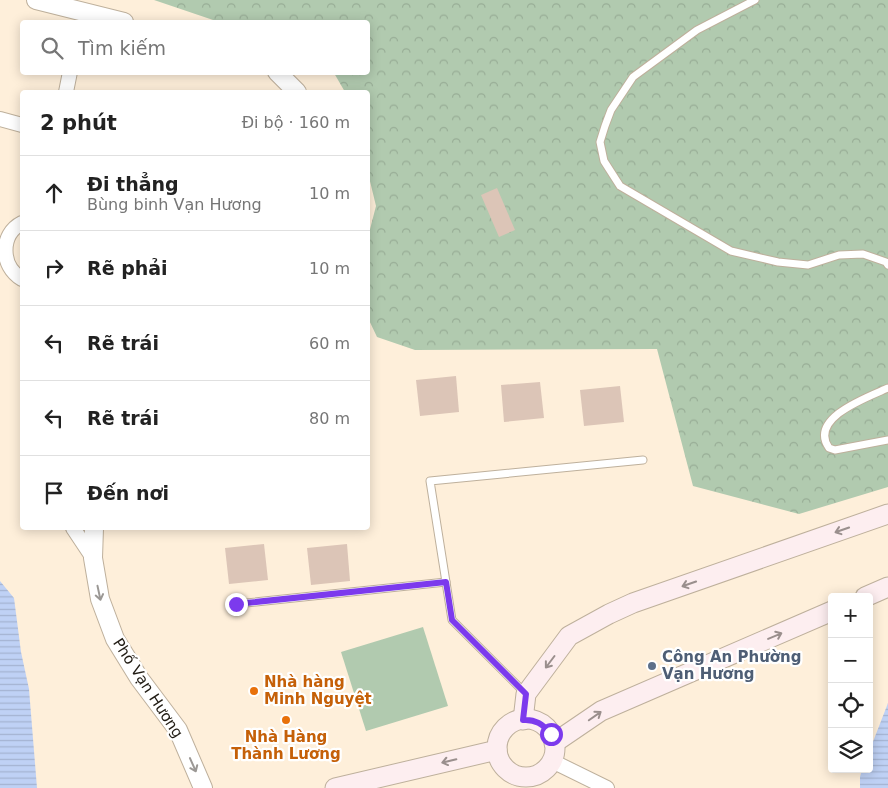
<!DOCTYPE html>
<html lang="vi">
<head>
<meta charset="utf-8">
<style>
	:root { --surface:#fff; --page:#f6f6f6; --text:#222; --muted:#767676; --line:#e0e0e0 }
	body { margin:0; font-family:"DejaVu Sans",sans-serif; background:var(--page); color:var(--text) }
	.controls { position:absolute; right:15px; bottom:15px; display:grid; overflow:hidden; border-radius:5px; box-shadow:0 2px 12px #0003 }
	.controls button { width:45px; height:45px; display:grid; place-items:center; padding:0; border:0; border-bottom:1px solid var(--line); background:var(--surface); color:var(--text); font:25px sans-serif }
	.stop { position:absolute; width:15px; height:15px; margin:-11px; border:4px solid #7c3aed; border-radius:50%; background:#fff }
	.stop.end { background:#7c3aed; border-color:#fff; box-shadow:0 1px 5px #0008 }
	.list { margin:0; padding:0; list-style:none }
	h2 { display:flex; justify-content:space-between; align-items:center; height:65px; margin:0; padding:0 20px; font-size:21px }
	h2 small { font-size:16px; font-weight:400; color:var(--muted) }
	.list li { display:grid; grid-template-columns:32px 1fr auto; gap:15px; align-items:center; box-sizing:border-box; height:75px; padding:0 20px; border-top:1px solid var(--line) }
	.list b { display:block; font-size:19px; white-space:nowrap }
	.list p { margin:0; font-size:16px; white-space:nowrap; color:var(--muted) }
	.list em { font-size:16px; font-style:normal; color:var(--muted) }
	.icon { flex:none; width:28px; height:28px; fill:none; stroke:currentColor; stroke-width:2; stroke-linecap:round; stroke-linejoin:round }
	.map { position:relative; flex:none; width:888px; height:788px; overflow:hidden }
	.search { position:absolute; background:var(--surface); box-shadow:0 2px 12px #0003; left:20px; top:20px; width:350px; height:55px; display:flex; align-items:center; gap:12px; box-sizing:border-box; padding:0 18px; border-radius:5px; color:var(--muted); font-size:19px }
	.panel { position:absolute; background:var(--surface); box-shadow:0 2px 12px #0003; left:20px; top:90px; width:350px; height:440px; border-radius:5px }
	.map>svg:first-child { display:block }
	.forest { fill:url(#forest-crowns) }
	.pitch { fill:#b1caaf }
	.water { fill:url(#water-rules) }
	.building { fill:#dcc5b7 }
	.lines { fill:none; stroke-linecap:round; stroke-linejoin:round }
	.service-casing { stroke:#beb09c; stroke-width:9 }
	.minor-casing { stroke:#beb09c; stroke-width:16 }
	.tertiary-casing { stroke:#beb09c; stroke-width:20 }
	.secondary-casing { stroke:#beb09c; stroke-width:21 }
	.service { stroke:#fff; stroke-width:7 }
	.minor { stroke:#fff; stroke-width:14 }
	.tertiary { stroke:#fff; stroke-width:18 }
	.secondary { stroke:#fdeef0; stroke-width:19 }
	.oneway { stroke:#9a8f8d }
	.oneway2 { stroke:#9b9895 }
	.route { stroke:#7c3aed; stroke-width:6 }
	.service-dot { fill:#5c6f8a; stroke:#fff; stroke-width:2 }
	.food-dot { fill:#e8710a; stroke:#fff; stroke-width:2 }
	.labels { text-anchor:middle; stroke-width:4.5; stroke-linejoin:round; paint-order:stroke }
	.service-label { font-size:15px; font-weight:bold; fill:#4e5e75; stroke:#fff; text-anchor:start }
	.food-label { font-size:15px; font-weight:bold; fill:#c56008; stroke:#fff; text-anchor:start }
	.street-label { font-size:15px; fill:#201b13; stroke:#fff }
</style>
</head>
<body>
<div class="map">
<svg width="888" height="788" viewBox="0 0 888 788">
	<defs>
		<pattern id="forest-crowns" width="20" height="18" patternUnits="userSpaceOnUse" patternTransform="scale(1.25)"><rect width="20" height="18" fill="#b1caaf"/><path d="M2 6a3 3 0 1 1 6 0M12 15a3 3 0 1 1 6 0" fill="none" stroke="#98ad96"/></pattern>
		<pattern id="water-rules" width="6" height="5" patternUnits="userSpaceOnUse" patternTransform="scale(1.25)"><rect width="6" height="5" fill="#bfd1f5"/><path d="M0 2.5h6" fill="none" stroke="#a4b3d1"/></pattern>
	</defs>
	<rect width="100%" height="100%" fill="#feefda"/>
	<path class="forest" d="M 154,0 L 888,0 L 888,487 L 799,514 L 693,486 L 657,349 L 415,350 L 377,337 L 368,318 L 368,237 L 376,206 L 368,173 L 368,92 L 345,92 L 334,73 L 368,72 L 368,22 L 219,22 Z"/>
	<path class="pitch" d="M 423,627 L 448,706 L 366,731 L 341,652 Z"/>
	<g class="water">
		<path d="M 0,581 L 14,598 L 21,652 L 29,689 L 37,788 L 0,788 Z"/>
		<path d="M 888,703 L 888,788 L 860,788 L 860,777 L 862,769 L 869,769 L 869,752 Z"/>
	</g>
	<g class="building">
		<path d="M 497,188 L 515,230 L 499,237 L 481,195 Z"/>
		<path d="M 456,376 L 459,412 L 420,416 L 416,380 Z"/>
		<path d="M 540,382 L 544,418 L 504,422 L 501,385 Z"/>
		<path d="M 620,386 L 624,422 L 584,426 L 580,390 Z"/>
		<path d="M 264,544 L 268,580 L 229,584 L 225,548 Z"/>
		<path d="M 347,544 L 350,581 L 311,585 L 307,548 Z"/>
	</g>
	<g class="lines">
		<defs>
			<g id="service">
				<path d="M 755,0 L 697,30 L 633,77 L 611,110 L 605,126 L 600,142 L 604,161 L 620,186 L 731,251 L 778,262 L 808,265 L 839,255 L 863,254 L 886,262 L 888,265"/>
				<path d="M 888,388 C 868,397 808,418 829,448 L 835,450 L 888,440"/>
				<path d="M 236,604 L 446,582"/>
				<path d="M 526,694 L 452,620 L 430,481 L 643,460"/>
			</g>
			<g id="minor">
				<path d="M 66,92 L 70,72"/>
				<path d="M 0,119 L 22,125"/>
				<path d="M 22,223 C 0,234 0,266 22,279"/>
				<path d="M 73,528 L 93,558"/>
				<path d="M 552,761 L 607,788"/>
			</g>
			<g id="tertiary">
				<path d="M 36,0 L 124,22"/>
				<path d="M 277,72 L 297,92"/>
				<path d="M 94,528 L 93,558 L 100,599 L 115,639 L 139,678 L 178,730 L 203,788"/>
			</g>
			<g id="secondary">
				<path d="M 865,597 L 888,587"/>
				<circle cx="526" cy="748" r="29"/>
				<path d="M 523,720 L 526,694 L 569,636 L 609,614 L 633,603 L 888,514"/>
				<path d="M 554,743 L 601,711 L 832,611"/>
				<path d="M 335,788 L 497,750"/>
			</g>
		</defs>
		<use href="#service" class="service-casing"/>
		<use href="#minor" class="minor-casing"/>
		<use href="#tertiary" class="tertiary-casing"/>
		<use href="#secondary" class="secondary-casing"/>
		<use href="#service" class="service"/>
		<use href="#minor" class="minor"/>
		<use href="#tertiary" class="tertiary"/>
		<use href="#secondary" class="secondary"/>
	</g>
	<defs><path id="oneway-shaft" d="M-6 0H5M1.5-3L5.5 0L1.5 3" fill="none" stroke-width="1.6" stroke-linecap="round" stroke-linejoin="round" transform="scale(1.25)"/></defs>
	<g class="oneway">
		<use href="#oneway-shaft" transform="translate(842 530) rotate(161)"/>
		<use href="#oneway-shaft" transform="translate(689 584) rotate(161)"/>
		<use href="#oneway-shaft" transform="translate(775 636) rotate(-23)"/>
		<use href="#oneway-shaft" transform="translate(550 662) rotate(127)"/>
		<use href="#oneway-shaft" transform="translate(595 716) rotate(-35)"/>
		<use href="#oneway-shaft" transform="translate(449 761) rotate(167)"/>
	</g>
	<g class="oneway2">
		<use href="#oneway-shaft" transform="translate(99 593) rotate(78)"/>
		<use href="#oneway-shaft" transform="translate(193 765) rotate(66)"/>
	</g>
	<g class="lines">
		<path class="route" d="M 236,604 L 446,582 L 452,620 L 526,694 L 523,720 C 535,719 543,724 551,734"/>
	</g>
	<circle class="service-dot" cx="652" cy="666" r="5"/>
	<g class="food-dot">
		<circle cx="254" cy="691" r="5"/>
		<circle cx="286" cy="720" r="5"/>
	</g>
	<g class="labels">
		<g class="service-label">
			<text x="662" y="662">Công An Phường<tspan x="662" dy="17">Vạn Hương</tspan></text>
		</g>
		<g class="food-label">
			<text x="264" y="687">Nhà hàng<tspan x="264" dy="17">Minh Nguyệt</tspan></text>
			<text x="286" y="742" text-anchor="middle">Nhà Hàng<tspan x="286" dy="17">Thành Lương</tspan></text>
		</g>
		<g class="street-label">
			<text transform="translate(148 688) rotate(57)" y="5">Phố Vạn Hương</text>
		</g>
	</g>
</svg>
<div class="controls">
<button>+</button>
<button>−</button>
<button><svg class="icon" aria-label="locate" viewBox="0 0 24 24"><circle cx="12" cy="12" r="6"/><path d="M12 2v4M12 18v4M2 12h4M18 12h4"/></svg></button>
<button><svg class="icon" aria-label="layers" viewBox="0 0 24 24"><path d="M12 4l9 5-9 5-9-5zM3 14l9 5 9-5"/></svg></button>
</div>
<div class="stop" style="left:551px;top:734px"></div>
<div class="stop end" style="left:236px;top:604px"></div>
<div class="search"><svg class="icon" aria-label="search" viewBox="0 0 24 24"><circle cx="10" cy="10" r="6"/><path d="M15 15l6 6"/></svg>Tìm kiếm</div>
<section class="panel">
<h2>2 phút<small>Đi bộ · 160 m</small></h2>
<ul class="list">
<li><svg class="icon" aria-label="ahead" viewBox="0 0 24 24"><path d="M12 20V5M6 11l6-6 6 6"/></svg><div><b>Đi thẳng</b><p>Bùng binh Vạn Hương</p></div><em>10 m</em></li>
<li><svg class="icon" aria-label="right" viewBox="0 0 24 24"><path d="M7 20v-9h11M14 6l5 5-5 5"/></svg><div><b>Rẽ phải</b></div><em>10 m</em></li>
<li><svg class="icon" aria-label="left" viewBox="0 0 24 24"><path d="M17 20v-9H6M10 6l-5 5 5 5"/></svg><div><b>Rẽ trái</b></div><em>60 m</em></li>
<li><svg class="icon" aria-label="left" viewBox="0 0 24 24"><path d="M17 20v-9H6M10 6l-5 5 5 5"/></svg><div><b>Rẽ trái</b></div><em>80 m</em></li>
<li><svg class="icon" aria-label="arrive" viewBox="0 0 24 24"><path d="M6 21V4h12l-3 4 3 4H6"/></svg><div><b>Đến nơi</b></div></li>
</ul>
</section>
</div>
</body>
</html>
